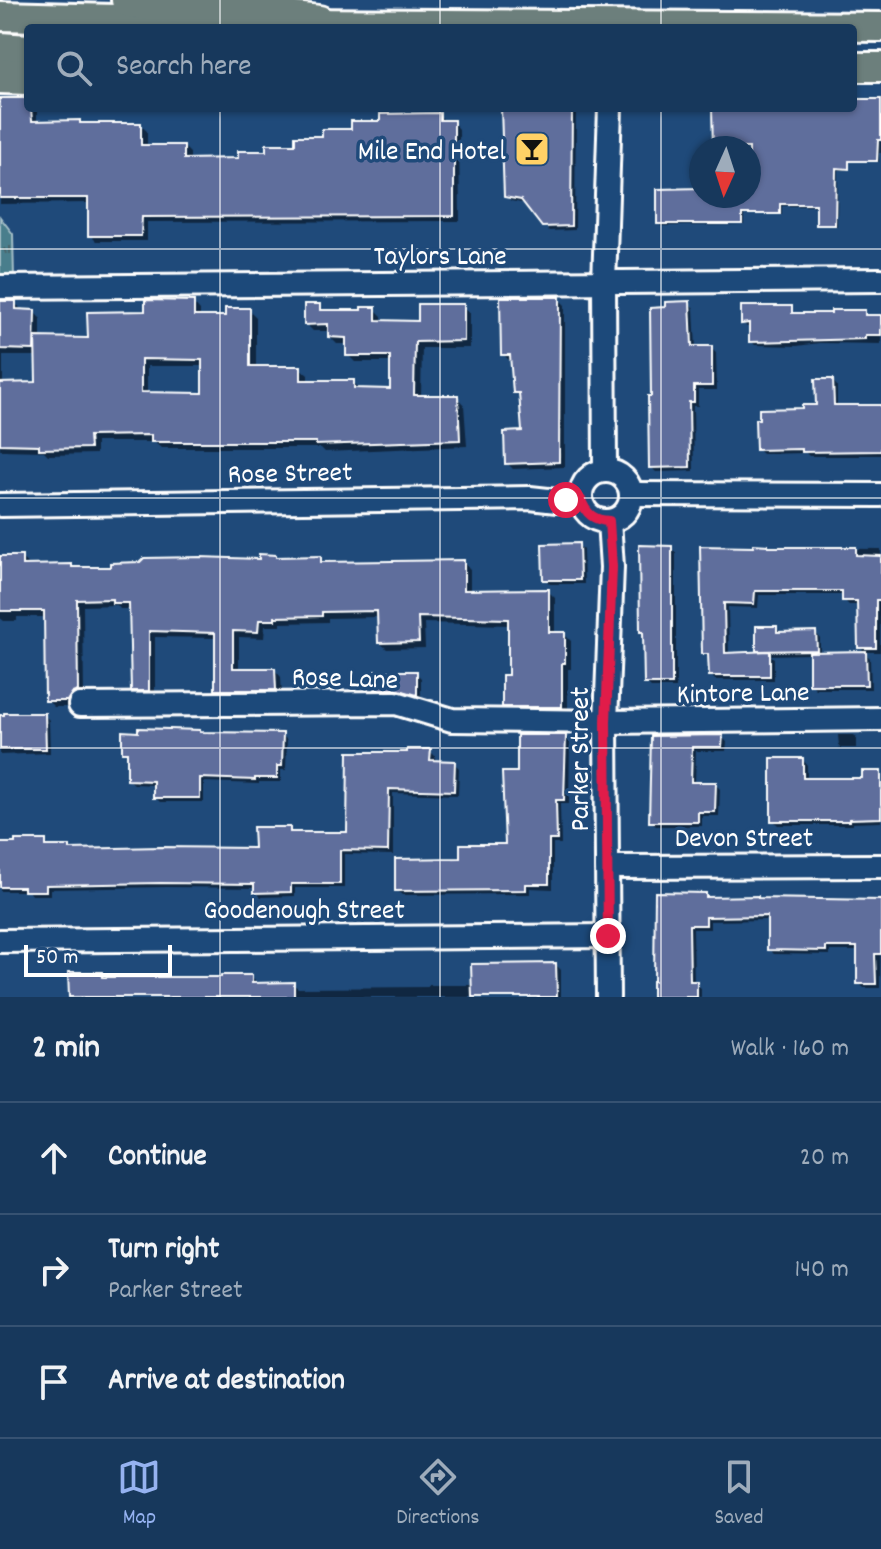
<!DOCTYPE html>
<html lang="en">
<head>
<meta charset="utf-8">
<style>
	:root { --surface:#17385c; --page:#244365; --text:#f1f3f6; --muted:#9eacbb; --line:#365272; --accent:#95b2f1 }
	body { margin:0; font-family:Dekko,sans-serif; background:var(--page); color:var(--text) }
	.compass { position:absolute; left:689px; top:136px; width:72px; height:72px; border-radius:50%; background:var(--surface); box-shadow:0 2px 6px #0004; rotate:183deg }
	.scale { position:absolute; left:24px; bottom:20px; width:148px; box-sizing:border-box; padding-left:8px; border:4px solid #fff; border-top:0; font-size:22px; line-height:28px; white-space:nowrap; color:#fff; -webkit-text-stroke:6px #1f4a7a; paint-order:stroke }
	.stop { position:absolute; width:24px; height:24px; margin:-18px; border:6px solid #e11d48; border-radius:50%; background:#fff }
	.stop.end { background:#e11d48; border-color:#fff; box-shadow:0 2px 8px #0008 }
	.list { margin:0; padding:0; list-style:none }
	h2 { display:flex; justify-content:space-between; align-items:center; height:104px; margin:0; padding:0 32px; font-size:34px }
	h2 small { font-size:26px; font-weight:400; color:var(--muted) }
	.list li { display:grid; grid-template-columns:52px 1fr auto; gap:24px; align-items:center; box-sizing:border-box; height:112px; padding:0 32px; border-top:2px solid var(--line) }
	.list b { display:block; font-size:30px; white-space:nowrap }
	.list p { margin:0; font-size:26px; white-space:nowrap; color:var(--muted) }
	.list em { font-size:26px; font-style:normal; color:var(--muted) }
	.icon { flex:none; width:44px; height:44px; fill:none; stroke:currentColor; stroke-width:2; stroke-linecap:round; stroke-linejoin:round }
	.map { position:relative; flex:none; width:881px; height:997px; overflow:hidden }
	.search { position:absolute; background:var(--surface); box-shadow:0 2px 6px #0004; left:24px; right:24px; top:24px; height:88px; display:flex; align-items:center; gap:20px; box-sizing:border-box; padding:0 28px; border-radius:8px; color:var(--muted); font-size:30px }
	.sheet { height:440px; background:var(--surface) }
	nav { display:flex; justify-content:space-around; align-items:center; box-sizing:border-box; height:112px; border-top:2px solid var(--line); background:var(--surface); font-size:22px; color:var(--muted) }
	nav a { display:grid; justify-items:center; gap:4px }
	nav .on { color:var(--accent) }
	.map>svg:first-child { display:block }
	.grass { fill:url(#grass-tufts); stroke:#a4bec6; stroke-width:2 }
	.shadow { fill:#0007; fill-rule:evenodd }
	.building { fill:#5f6e9c; stroke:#fff; stroke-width:2; fill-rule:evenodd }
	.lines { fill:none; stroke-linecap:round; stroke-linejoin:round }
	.minor-casing { stroke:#fff; stroke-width:28 }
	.major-casing { stroke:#fff; stroke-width:34 }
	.highway-casing { stroke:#fff; stroke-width:40 }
	.minor { stroke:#1f4a7a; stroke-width:22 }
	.major { stroke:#6c7f7c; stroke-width:28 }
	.highway { stroke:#6c7f7c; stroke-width:34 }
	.route { stroke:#e11d48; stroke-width:10 }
	.grid { fill:none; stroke:#fff; stroke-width:2; stroke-opacity:0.55 }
	.labels { text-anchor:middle; stroke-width:7; stroke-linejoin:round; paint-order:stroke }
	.poi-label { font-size:28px; fill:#fff; stroke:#1f4a7a; text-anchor:end }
	.street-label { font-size:28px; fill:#fff; stroke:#1f4a7a }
</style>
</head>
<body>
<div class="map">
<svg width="881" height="997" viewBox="0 0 881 997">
	<defs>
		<pattern id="grass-tufts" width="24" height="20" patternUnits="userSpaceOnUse" patternTransform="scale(2)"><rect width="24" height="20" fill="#497e8c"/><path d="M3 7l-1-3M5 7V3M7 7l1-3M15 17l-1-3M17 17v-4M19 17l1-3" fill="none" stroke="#4a656c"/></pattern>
	</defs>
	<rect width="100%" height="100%" fill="#1f4a7a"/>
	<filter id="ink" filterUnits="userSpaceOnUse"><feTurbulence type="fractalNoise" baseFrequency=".0125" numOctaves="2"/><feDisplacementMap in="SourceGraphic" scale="16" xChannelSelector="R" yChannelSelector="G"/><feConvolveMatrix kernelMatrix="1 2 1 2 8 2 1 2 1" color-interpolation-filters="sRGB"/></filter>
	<g filter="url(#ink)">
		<path class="grass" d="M 0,217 L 13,234 L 14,280 L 0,280 Z"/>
		<g class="shadow">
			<path d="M 0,100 L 28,100 L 28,108 L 37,108 L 37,123 L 140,125 L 147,131 L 147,147 L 184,147 L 190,153 L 190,161 L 240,160 L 382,123 L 439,115 L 446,122 L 453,122 L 459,129 L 460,221 L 147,222 L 147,241 L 96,241 L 90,235 L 90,203 L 0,204 Z"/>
			<path d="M 853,102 L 881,102 L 881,153 L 879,153 L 879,162 L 850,162 L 850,170 L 838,170 L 837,226 L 820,226 L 818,224 L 818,206 L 782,206 L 782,215 L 744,215 L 744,225 L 661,226 L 659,223 L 701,190 L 701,196 L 749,196 L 749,148 L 715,148 L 714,108 L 853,108 Z"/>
			<path d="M 503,108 L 576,108 L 575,230 L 549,231 L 527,204 L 511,201 L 506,196 Z"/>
			<path d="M 559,299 L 565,305 L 565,467 L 513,469 L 507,463 L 524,433 L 522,398 L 515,392 L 512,360 L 509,360 L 503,354 Z"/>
			<path d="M 0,303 L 15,303 L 23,311 L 34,312 L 41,319 L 41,339 L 90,340 L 147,313 L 193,303 L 200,311 L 200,318 L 227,318 L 249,310 L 256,317 L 256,368 L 300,368 L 308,375 L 308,382 L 353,382 L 361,390 L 392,391 L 392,362 L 355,362 L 348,355 L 348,344 L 337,344 L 330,337 L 330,331 L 313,331 L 306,324 L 319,306 L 325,312 L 363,312 L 375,309 L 382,316 L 382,322 L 420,323 L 463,306 L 470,313 L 470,348 L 422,348 L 421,397 L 457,397 L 464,405 L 467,446 L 325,452 L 321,448 L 161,448 L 154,442 L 96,442 L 96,454 L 48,455 L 44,451 L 0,450 ZM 3,356 L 37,356 L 38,384 L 3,385 ZM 147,366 L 204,366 L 204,395 L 147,394 Z"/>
			<path d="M 689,303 L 694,308 L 696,348 L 711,348 L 716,353 L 717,390 L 698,390 L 698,406 L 693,406 L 694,471 L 656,472 L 651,467 L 653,398 L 667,309 Z"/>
			<path d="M 791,308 L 795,315 L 864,312 L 867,315 L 881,315 L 881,344 L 819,343 L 797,346 L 755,345 L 751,341 L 751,327 L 747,327 L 743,323 Z"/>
			<path d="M 833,381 L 837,386 L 837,407 L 881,406 L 881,455 L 860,455 L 860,456 L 809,456 L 806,453 L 762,454 L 758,450 L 818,407 Z"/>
			<path d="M 578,545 L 583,550 L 584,584 L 550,584 L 545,579 Z"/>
			<path d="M 671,548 L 676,553 L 676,688 L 651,688 L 646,683 L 645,634 L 642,631 Z"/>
			<path d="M 702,548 L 881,549 L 880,652 L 865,652 L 860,647 L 859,605 L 849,605 L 844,600 L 844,595 L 759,595 L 758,608 L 728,607 L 729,655 L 762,654 L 758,650 L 776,628 L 781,632 L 816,633 L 820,638 L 820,654 L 865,653 L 870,658 L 871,689 L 816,689 L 811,684 L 811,654 L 770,655 L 774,658 L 774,680 L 715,680 L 711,675 L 710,659 L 704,653 Z"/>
			<path d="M 275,557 L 320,558 L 326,564 L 463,562 L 470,569 L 470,592 L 548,591 L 555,598 L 555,634 L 564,634 L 571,641 L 571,669 L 568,669 L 568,713 L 510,713 L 504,706 L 510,677 L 510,625 L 424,623 L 425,648 L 387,649 L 380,643 L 379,617 L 328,618 L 328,622 L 281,623 L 281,626 L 265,626 L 264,638 L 239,637 L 239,670 L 275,670 L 281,677 L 282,696 L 223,696 L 217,689 L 217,638 L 155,637 L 155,696 L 139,697 L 133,690 L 131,609 L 120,609 L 117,605 L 83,606 L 84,698 L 74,707 L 54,707 L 47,700 L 46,617 L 17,617 L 17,621 L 4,621 L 0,618 L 0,558 L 21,558 L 28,564 L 28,567 L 71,566 L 74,569 L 261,561 Z"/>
			<path d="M 416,673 L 421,678 L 421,698 L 403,693 L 382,693 L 377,688 Z"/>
			<path d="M 318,683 L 320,691 L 302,691 L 300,689 L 300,684 Z"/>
			<path d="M 44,715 L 49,720 L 50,753 L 0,755 L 0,716 Z"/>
			<path d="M 202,734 L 282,735 L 287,740 L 286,770 L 281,770 L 281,782 L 259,782 L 259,784 L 204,782 L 204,802 L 160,802 L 155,797 L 155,785 L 134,784 L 129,780 L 129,757 L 124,751 Z"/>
			<path d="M 838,735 L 854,735 L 856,737 L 856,748 L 840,748 L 839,746 Z"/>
			<path d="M 565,737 L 570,742 L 569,804 L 560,804 L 561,844 L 553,844 L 553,889 L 530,888 L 530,894 L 402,895 L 397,890 L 462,860 L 507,846 L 519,774 Z"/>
			<path d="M 653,737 L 722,737 L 727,742 L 726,751 L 696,751 L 695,784 L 715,784 L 720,789 L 719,816 L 702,816 L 702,826 L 656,826 L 651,821 Z"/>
			<path d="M 430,751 L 435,756 L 435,762 L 454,763 L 459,768 L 458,795 L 393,793 L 393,855 L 344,854 L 344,888 L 295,888 L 295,896 L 261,897 L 256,892 L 256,888 L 167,887 L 50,889 L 50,895 L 31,895 L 28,891 L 0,891 L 0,845 L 45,842 L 51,848 L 70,848 L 73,851 L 256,851 L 289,829 L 295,834 L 349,834 L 409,754 Z"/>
			<path d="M 803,760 L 807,765 L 807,780 L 864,780 L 881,773 L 881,822 L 853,823 L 853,825 L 778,825 L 773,820 Z"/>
			<path d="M 657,894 L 706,895 L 710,899 L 881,902 L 880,988 L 864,988 L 859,983 L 859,951 L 830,951 L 830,955 L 774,954 L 769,949 L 769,920 L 710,921 L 710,929 L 693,929 L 694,983 L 701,988 L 701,997 L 655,997 Z"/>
			<path d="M 556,965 L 561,970 L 561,997 L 523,997 Z"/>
			<path d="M 101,974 L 107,979 L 251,977 L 256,982 L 256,985 L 293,984 L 298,988 L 428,987 L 428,985 L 473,985 L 497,997 L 71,997 Z"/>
		</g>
		<g class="building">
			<path d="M 0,98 L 28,98 L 28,108 L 31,108 L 32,121 L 80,120 L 80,123 L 141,123 L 141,145 L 184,145 L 184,159 L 238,158 L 238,151 L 266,151 L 266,144 L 295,144 L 295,136 L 322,136 L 322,129 L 351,129 L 351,121 L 380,121 L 380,114 L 440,113 L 440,120 L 454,120 L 454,216 L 142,217 L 141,236 L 88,236 L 88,198 L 0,198 Z"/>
			<path d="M 853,99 L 881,99 L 881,140 L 878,140 L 877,161 L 849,161 L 849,169 L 836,168 L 835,225 L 816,225 L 816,204 L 780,204 L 780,214 L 742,214 L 742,224 L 657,224 L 657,189 L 701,188 L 701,196 L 749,196 L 749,148 L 713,148 L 712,108 L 853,108 Z"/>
			<path d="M 501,108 L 572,108 L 571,226 L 542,227 L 521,200 L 504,197 Z"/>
			<path d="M 500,297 L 560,297 L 559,462 L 505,464 L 504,432 L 522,431 L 519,393 L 513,393 L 510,355 L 501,355 Z"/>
			<path d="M 145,300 L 194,301 L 194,316 L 225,316 L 225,308 L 250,308 L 250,366 L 301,366 L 301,380 L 354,380 L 354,388 L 390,389 L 390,356 L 346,356 L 346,338 L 328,337 L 328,324 L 304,325 L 304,304 L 320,304 L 320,310 L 361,310 L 361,307 L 376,307 L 376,320 L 418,321 L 418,304 L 464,304 L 464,341 L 415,342 L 414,395 L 458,395 L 460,440 L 316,445 L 316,442 L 151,442 L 151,435 L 89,436 L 90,448 L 39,449 L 39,445 L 0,444 L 0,383 L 36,382 L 35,337 L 88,338 L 87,312 L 145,311 ZM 141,359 L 202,360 L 202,393 L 141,392 Z"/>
			<path d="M 0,301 L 16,301 L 16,309 L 35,310 L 34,350 L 0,349 Z"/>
			<path d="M 690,301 L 692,346 L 712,346 L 712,386 L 694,386 L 694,402 L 689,402 L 690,467 L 649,468 L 648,396 L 651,396 L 650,308 L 665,307 L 665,302 Z"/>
			<path d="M 741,306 L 792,306 L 792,313 L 831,313 L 831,310 L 865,310 L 865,315 L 881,315 L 881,335 L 865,335 L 865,339 L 749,342 L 749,323 L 741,324 Z"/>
			<path d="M 815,379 L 833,379 L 834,405 L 881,405 L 881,451 L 802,452 L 802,449 L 756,450 L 755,419 L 759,419 L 759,409 L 802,408 L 802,405 L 816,405 Z"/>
			<path d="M 579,543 L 580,580 L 543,580 L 542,544 Z"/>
			<path d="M 753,544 L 768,545 L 768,547 L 856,547 L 856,555 L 881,556 L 881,600 L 876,600 L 876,648 L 858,648 L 857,601 L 842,601 L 842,591 L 755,591 L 754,604 L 724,603 L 725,653 L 770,651 L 770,676 L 709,676 L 708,654 L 702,654 L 700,546 L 753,547 Z"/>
			<path d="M 639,545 L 672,546 L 672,684 L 644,684 L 643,632 L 640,632 Z"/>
			<path d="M 259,554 L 276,555 L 276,557 L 321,556 L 321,562 L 464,560 L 464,590 L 549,589 L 549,632 L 565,632 L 565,663 L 562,663 L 562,707 L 502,707 L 502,675 L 508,675 L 508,619 L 418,617 L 419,642 L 378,643 L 377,611 L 322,612 L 322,616 L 275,617 L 275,620 L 259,620 L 258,632 L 233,631 L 233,668 L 275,668 L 276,690 L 215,690 L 215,633 L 149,631 L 149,691 L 131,691 L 129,603 L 112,603 L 112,599 L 77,600 L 78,691 L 72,693 L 67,701 L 45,701 L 44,611 L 0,611 L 0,556 L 22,556 L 22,565 L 72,564 L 72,567 L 110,567 L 110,563 L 140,562 L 144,558 L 200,557 L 259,559 Z"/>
			<path d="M 756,626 L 777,626 L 777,632 L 816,631 L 817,650 L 756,651 Z"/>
			<path d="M 866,651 L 867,685 L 809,685 L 809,652 Z"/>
			<path d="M 375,671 L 417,671 L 417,695 L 396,689 L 375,689 Z"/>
			<path d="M 4,713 L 45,713 L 46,749 L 0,749 L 0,715 L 4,715 Z"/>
			<path d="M 138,728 L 200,730 L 200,732 L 283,733 L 282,766 L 277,766 L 277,778 L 255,778 L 255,780 L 200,778 L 200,798 L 153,798 L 153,781 L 127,780 L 127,752 L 122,752 L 122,731 L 138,732 Z"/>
			<path d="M 517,735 L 566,735 L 564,800 L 556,800 L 557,840 L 549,840 L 549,884 L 526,884 L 526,890 L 395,891 L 395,859 L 460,858 L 460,844 L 505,844 L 502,772 L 517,772 Z"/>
			<path d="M 723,735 L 722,747 L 692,747 L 691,782 L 716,782 L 715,812 L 698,812 L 698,822 L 649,822 L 651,736 Z"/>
			<path d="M 407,749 L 431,749 L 430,760 L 455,761 L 454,791 L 389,789 L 388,851 L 340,850 L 340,884 L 291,884 L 291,892 L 254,893 L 254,884 L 161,883 L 46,885 L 46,891 L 24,891 L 24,887 L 0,887 L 0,843 L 15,843 L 15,840 L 46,840 L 46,846 L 70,846 L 70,849 L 161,847 L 254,848 L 253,827 L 290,827 L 290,832 L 347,832 L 348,752 L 407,752 Z"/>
			<path d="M 771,758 L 803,758 L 803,778 L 862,778 L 862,771 L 881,771 L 881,818 L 849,819 L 849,821 L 771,821 Z"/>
			<path d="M 655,892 L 706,893 L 706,897 L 758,896 L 758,898 L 881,900 L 881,954 L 875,954 L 876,984 L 857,984 L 857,947 L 826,947 L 826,951 L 767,950 L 767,916 L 706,917 L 706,925 L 689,925 L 690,981 L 697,981 L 697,997 L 652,997 L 652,981 L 654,981 Z"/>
			<path d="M 556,963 L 557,997 L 472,997 L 471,964 Z"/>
			<path d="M 68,972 L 102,972 L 102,977 L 221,977 L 221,975 L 252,975 L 252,983 L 294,982 L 294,997 L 69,997 Z"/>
		</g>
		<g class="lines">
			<defs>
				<g id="minor">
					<path d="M 0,287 L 881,280"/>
					<circle cx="606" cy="496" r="25"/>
					<path d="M 605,471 L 604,283 L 610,108"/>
					<path d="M 632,494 L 881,495"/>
					<path d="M 0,505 L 530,498 L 557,501 L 581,500"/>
					<path d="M 80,705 L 396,703 L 452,720 L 606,722 L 881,719"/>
					<path d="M 607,867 L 881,866"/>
					<path d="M 0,941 L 608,936"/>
					<path d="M 608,997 L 606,722 L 612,567 L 609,521"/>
				</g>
				<g id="major">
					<path d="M 0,16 L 191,21"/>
					<path d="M 297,23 L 881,27"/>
					<path d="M 0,47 L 28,49"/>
					<path d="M 853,67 L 881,67"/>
				</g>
				<g id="highway">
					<path d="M 129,0 L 319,23"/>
					<path d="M 0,76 L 28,77"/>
				</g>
			</defs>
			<use href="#minor" class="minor-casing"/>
			<use href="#major" class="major-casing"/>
			<use href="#highway" class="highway-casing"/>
			<use href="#minor" class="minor"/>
			<use href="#major" class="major"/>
			<use href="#highway" class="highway"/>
		</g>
	</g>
	<g class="lines" filter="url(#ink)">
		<path class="route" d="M 566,500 L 581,500 C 586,514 594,520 609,521 L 612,567 L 606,722 L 608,936"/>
	</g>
	<path class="grid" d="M 220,0 L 220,28M 440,0 L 440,28M 661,0 L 661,28M 220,108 L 220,997M 440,108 L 440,997M 661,108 L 661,997M 0,249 L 881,249M 0,498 L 881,498M 0,748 L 881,748"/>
	<defs>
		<symbol id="bar-square" viewBox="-11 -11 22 22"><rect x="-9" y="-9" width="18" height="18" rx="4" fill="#ffd166" stroke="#1f4a7a"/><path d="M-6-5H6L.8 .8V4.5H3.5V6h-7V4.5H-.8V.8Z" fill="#111"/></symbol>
	</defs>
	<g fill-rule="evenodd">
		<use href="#bar-square" x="512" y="129" width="40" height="40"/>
	</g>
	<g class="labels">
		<g class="poi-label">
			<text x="506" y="159">Mile End Hotel</text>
		</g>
		<g class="street-label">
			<text x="440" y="264">Taylors Lane</text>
			<text transform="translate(290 471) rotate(-1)" y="10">Rose Street</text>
			<text transform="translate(345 676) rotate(2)" y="10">Rose Lane</text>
			<text transform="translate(743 691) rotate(-1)" y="10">Kintore Lane</text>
			<text transform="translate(578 759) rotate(-90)" y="10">Parker Street</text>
			<text x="744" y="846">Devon Street</text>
			<text x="304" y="918">Goodenough Street</text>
		</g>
	</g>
</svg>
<svg class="compass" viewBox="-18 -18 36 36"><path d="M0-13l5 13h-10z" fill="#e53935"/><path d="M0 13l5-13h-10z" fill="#9eacbb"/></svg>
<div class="scale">50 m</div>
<div class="stop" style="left:566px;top:500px"></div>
<div class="stop end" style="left:608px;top:936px"></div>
<div class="search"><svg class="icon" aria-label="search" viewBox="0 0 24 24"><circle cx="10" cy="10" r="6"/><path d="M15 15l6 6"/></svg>Search here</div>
</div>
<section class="sheet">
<h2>2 min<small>Walk · 160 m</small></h2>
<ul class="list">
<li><svg class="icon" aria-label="ahead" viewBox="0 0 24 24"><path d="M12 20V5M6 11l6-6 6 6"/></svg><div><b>Continue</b></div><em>20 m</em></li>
<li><svg class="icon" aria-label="right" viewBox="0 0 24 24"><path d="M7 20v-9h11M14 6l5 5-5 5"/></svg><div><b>Turn right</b><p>Parker Street</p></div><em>140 m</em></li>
<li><svg class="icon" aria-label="arrive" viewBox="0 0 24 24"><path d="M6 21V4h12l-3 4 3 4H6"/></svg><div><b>Arrive at destination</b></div></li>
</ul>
</section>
<nav>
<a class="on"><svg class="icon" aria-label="map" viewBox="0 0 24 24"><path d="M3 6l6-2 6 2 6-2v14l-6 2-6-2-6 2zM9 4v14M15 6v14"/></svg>Map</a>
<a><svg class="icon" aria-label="directions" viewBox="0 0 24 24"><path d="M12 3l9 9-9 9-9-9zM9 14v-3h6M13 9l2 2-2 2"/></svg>Directions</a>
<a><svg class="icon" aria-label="saved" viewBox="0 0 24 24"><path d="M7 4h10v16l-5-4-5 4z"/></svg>Saved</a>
</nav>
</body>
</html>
